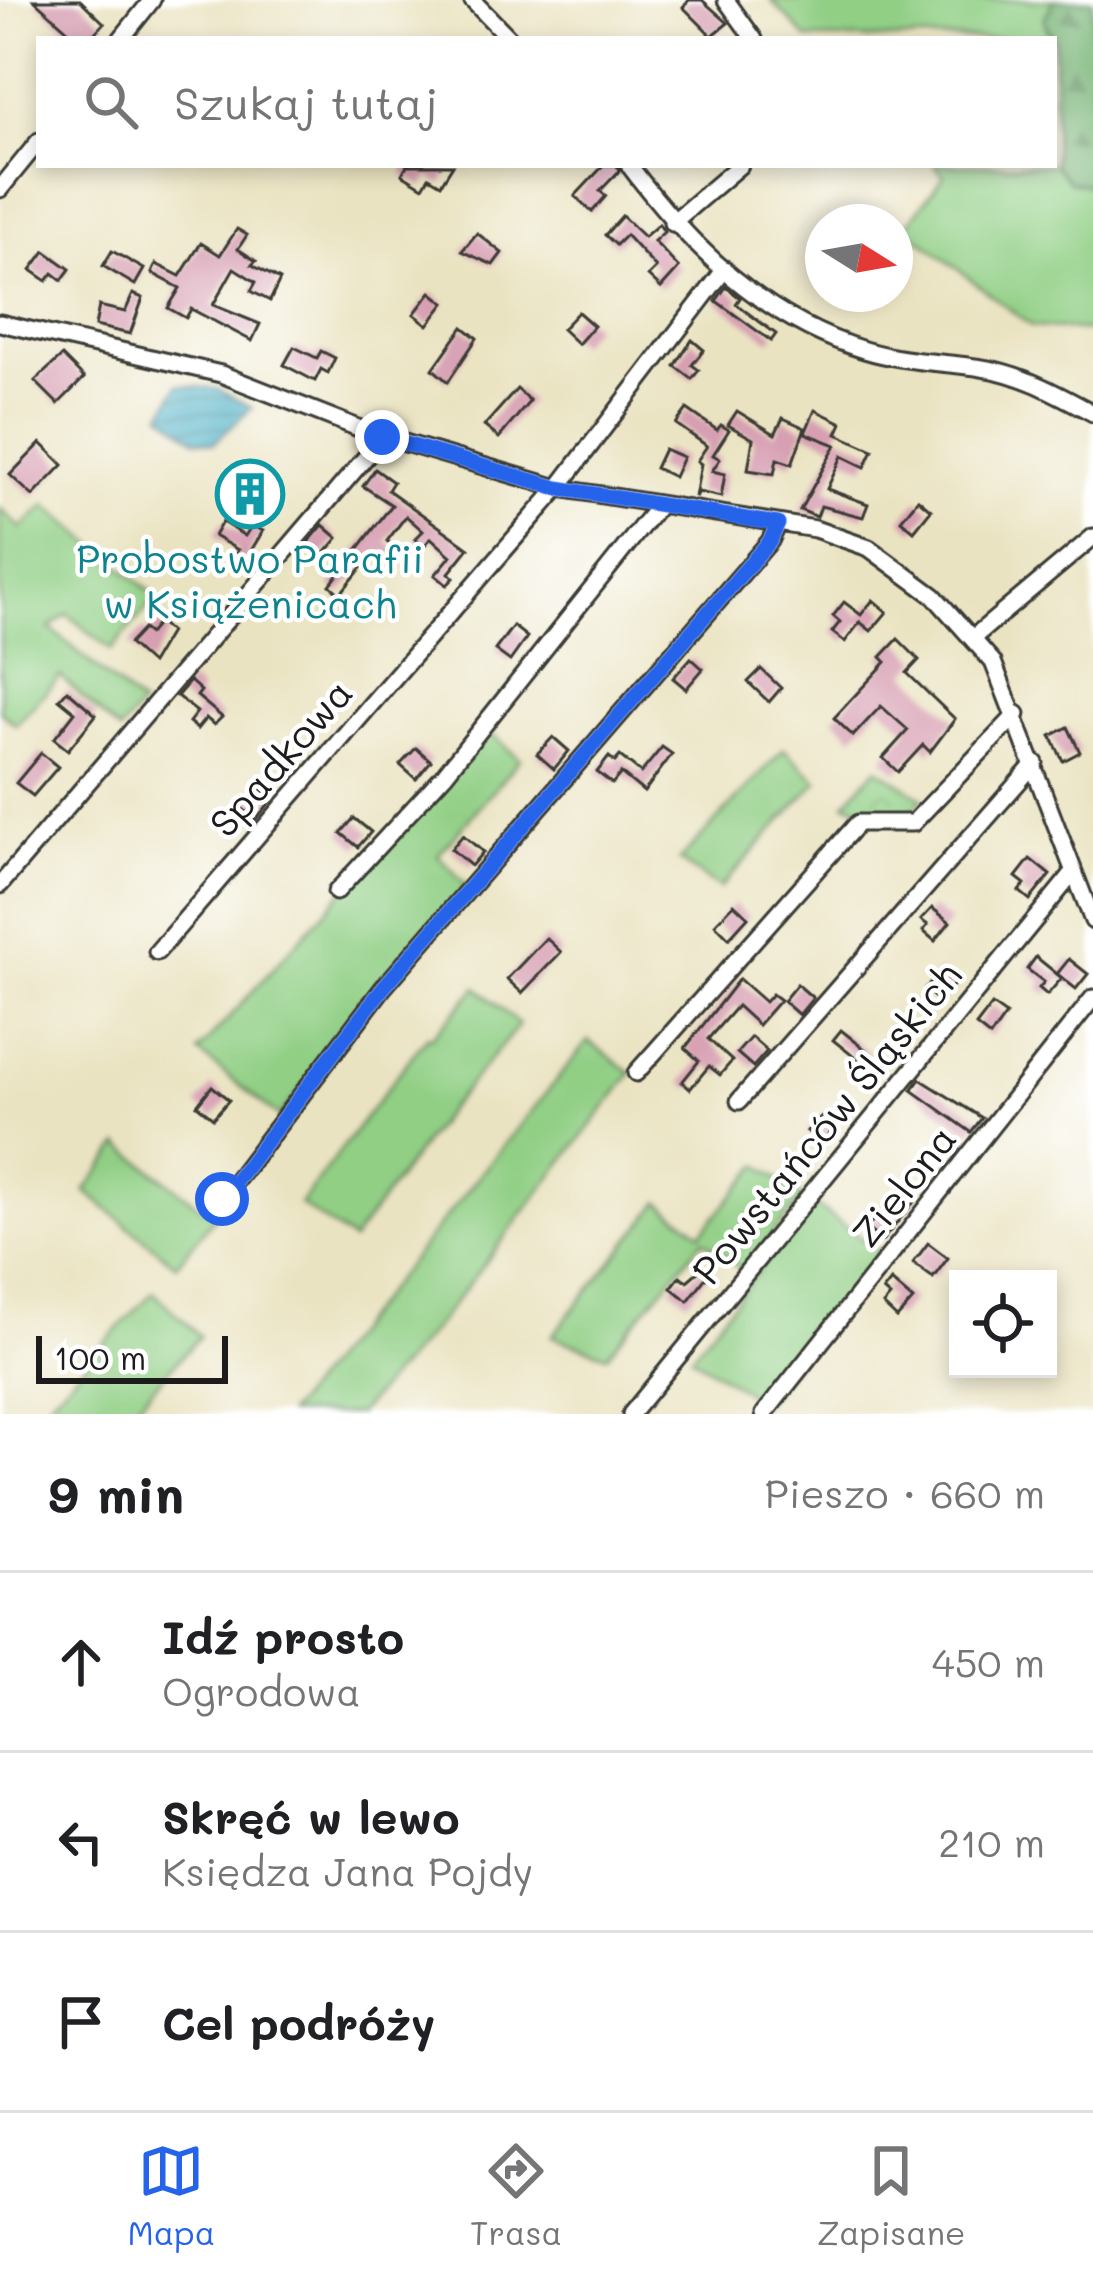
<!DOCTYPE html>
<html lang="pl">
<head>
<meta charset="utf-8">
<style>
	:root { --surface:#fff; --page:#f6f6f6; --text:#202124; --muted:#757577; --line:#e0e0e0; --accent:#2563eb }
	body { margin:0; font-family:Mali,sans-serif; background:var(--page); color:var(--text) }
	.controls { position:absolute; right:36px; bottom:36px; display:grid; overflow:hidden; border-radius:0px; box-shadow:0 6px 18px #0003 }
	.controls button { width:108px; height:108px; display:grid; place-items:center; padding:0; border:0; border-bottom:3px solid var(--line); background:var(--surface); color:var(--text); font:60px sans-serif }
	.compass { position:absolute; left:805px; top:204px; width:108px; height:108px; border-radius:50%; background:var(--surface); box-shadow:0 6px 18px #0003; rotate:101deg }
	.scale { position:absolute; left:36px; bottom:30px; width:192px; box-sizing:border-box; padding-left:12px; border:6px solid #1c1c1c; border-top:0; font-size:33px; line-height:42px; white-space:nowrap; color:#1c1c1c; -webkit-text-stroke:9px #fff; paint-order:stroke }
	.stop { position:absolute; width:36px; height:36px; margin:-27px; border:9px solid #2563eb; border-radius:50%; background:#fff }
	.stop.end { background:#2563eb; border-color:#fff; box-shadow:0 3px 12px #0008 }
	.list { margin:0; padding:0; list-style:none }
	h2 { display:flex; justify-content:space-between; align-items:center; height:156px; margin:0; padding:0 48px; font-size:51px }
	h2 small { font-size:39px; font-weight:400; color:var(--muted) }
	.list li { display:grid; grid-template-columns:78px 1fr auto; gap:36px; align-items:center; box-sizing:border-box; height:180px; padding:0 48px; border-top:3px solid var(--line) }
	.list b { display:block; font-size:45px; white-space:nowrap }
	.list p { margin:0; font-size:39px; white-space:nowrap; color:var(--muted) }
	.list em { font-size:39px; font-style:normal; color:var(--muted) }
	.icon { flex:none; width:66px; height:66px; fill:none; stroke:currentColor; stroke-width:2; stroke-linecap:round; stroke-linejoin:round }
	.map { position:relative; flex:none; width:1093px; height:1414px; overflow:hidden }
	.search { position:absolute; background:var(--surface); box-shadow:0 6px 18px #0003; left:36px; right:36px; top:36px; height:132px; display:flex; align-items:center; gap:30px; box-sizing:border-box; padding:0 42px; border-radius:0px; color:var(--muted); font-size:45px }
	.sheet { height:696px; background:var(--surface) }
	nav { display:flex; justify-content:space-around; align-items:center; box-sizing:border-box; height:168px; border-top:3px solid var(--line); background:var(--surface); font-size:33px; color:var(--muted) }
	nav a { display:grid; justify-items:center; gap:6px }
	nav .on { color:var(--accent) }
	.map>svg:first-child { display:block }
	.green { fill:#91cf85; stroke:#567650; stroke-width:3 }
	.forest { fill:url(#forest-firs); stroke:#486747; stroke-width:3 }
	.park { fill:url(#park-crowns); stroke:#567650; stroke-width:3 }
	.water { fill:url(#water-rules); stroke:#2e636e; stroke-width:3 }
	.building { fill:#d79fb2 }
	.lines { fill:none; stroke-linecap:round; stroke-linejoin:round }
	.minor-casing { stroke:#3b3a35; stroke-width:21 }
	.minor { stroke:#fff; stroke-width:15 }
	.route { stroke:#2563eb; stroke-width:15 }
	.labels { text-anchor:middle; stroke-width:9; stroke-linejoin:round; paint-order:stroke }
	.culture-label { font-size:39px; fill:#0d838f; stroke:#fff }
	.street-label { font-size:39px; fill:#1c1c1c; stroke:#fff }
</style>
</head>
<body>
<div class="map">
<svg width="1093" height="1414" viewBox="0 0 1093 1414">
	<defs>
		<pattern id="forest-firs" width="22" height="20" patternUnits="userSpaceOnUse" patternTransform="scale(3)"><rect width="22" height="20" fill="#74b272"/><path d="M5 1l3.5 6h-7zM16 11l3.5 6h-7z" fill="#5e905d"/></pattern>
		<pattern id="park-crowns" width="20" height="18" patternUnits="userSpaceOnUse" patternTransform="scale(3)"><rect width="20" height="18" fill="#91cf85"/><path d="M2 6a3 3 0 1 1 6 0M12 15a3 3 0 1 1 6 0" fill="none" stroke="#7cb172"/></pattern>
		<pattern id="water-rules" width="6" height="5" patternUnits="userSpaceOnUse" patternTransform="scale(3)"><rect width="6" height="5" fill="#40aac0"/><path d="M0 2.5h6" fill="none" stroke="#358a9b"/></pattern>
	</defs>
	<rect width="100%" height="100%" fill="#fff"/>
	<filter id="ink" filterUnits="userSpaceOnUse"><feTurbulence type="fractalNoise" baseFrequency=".00833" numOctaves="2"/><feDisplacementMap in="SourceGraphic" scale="24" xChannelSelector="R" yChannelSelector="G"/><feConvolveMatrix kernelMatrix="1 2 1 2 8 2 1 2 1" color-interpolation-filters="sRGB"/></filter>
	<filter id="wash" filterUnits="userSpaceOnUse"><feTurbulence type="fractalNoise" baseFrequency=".004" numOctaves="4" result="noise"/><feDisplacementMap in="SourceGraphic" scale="48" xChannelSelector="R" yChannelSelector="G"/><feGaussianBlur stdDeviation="2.7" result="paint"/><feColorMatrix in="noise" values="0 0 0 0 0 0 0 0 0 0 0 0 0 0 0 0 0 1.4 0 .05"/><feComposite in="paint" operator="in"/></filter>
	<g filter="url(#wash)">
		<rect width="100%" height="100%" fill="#eae3c1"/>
		<g class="green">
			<path d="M 771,0 L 1054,0 L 1044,19 L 1050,39 L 807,39 Z"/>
			<path d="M 934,165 L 1054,165 L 1069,182 L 1093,185 L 1093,331 L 1032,327 L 905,228 L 944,176 Z"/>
			<path d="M 46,505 L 157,597 L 111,650 L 67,614 L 50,628 L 141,706 L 120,732 L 60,676 L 16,725 L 0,711 L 0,508 L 21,528 Z"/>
			<path d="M 488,731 L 520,759 L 438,855 L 466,885 L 279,1117 L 198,1052 Z"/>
			<path d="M 784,749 L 818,781 L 720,888 L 679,861 Z"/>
			<path d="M 477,987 L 519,1025 L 446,1112 L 352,1241 L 300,1204 L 427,1036 L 431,1038 Z"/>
			<path d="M 588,1041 L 632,1073 L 436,1326 L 358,1414 L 287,1414 Z"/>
			<path d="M 120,1145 L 207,1212 L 217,1200 L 224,1205 L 176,1265 L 85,1191 Z"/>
			<path d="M 759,1165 L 803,1197 L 743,1271 L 703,1240 L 607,1355 L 552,1336 L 660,1202 L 701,1233 Z"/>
			<path d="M 812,1203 L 882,1253 L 763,1403 L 691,1356 Z"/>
			<path d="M 153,1292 L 200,1336 L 129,1414 L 37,1414 Z"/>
		</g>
		<path class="forest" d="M 1054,0 L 1093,0 L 1093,185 L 1069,182 L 1054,165 L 1054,39 L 1044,19 Z"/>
		<path class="park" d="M 877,768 L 923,798 L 904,821 L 845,803 Z"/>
		<path class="water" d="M 178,385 L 218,389 L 252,408 L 214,443 L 196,440 L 162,414 Z"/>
		<g id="blocks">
			<g class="building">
				<path d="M 34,0 L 80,0 L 104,23 L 89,39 L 78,39 Z"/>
				<path d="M 689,0 L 702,0 L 728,23 L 712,36 L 683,7 Z"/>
				<path d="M 407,165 L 453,165 L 441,184 L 429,177 L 423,187 L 402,174 Z"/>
				<path d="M 604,165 L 617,165 L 619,171 L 600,191 L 606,196 L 592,212 L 575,196 Z"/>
				<path d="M 622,216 L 644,237 L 659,224 L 664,232 L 654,241 L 679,268 L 661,288 L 648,276 L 656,268 L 626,235 L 616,245 L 605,235 Z"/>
				<path d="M 237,229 L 247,235 L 238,249 L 256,261 L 252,265 L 280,280 L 270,301 L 251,291 L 256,282 L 234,268 L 213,305 L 260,324 L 252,341 L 191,309 L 186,318 L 168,308 L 180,288 L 152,273 L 156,264 L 180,276 L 201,243 L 220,255 Z"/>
				<path d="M 477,233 L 502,253 L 493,265 L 462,251 Z"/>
				<path d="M 45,251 L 70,269 L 62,280 L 53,273 L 47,281 L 31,270 Z"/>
				<path d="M 112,251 L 144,269 L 135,285 L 103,266 Z"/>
				<path d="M 726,287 L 740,298 L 736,304 L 776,334 L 771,341 L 716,301 Z"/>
				<path d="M 431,292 L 445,303 L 428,325 L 414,314 Z"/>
				<path d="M 133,294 L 143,298 L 130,334 L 95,326 L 99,306 L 125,312 Z"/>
				<path d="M 578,312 L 594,326 L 578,344 L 562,329 Z"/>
				<path d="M 463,327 L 477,338 L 448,382 L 433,369 Z"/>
				<path d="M 692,340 L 704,350 L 692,365 L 699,370 L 692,379 L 675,366 Z"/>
				<path d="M 294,347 L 317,358 L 321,351 L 335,358 L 328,373 L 321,369 L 315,381 L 284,365 Z"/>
				<path d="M 62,356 L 84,378 L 58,404 L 35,381 Z"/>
				<path d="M 517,389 L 530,401 L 499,438 L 484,426 Z"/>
				<path d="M 687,409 L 717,430 L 721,425 L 729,430 L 713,455 L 720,459 L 712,471 L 725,474 L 721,497 L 698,492 L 695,497 L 701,464 L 697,461 L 707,446 L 676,424 Z"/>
				<path d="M 815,410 L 842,423 L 837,434 L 873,450 L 865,467 L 842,456 L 827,489 L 868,504 L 863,517 L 821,506 L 817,517 L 800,510 L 836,445 L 805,433 Z"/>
				<path d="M 737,411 L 775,434 L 783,418 L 805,428 L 792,464 L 777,459 L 774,474 L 748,470 L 753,439 L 728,425 Z"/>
				<path d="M 41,443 L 63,465 L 33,496 L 10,475 Z"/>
				<path d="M 664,449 L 683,457 L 674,477 L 655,468 Z"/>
				<path d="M 375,469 L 393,482 L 388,490 L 469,548 L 449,573 L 454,578 L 447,585 L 435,575 L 451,556 L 431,538 L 424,546 L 415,539 L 423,531 L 406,516 L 387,541 L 401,553 L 389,567 L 373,554 L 340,594 L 330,585 L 392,505 L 363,486 Z"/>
				<path d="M 246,475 L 269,487 L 254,514 L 232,501 Z"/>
				<path d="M 918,499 L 931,510 L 914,531 L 901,520 Z"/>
				<path d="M 222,522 L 245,536 L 252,525 L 263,531 L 244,562 L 234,556 L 238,550 L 214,536 Z"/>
				<path d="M 323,525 L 338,538 L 321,558 L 306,545 Z"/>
				<path d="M 873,600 L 887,612 L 871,631 L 860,622 L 845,642 L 832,632 L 840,622 L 833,616 L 844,602 L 861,615 Z"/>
				<path d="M 159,622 L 170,632 L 151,664 L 129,644 L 143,629 L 149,634 Z"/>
				<path d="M 513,626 L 527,637 L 510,661 L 495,650 Z"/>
				<path d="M 898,639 L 919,660 L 907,673 L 955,719 L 930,752 L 923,745 L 898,772 L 883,758 L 908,730 L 881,706 L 853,736 L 834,718 L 886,662 L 881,657 Z"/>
				<path d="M 691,658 L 703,669 L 686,689 L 673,678 Z"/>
				<path d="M 761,669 L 781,688 L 769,702 L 748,682 Z"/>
				<path d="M 190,681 L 201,691 L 197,696 L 222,717 L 214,725 L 206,718 L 197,729 L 189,722 L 197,712 L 177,696 Z"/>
				<path d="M 67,690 L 96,715 L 68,750 L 54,739 L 75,712 L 59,699 Z"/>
				<path d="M 1068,727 L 1080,752 L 1063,761 L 1051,736 Z"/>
				<path d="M 553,737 L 569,751 L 554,769 L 537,754 Z"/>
				<path d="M 662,747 L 672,754 L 644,792 L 621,773 L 612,784 L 597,772 L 609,757 L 615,762 L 620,756 L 641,773 Z"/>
				<path d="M 416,748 L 431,761 L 416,779 L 400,765 Z"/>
				<path d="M 41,753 L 58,767 L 33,796 L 16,783 Z"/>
				<path d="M 259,787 L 273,799 L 255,820 L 241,807 Z"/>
				<path d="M 354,818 L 371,832 L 358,847 L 341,833 Z"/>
				<path d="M 463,835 L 483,852 L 471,866 L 451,849 Z"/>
				<path d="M 1030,859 L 1050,875 L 1030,900 L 1019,891 L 1025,884 L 1016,877 Z"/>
				<path d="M 734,904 L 748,917 L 729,938 L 715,924 Z"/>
				<path d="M 932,908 L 950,922 L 935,941 L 923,931 L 928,925 L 921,920 Z"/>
				<path d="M 546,938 L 561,952 L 522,993 L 507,979 Z"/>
				<path d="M 1036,957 L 1062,978 L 1047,995 L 1039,988 L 1044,982 L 1027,969 Z"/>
				<path d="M 1069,959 L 1088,974 L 1076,989 L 1057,974 Z"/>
				<path d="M 941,971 L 955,983 L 940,1002 L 925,989 Z"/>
				<path d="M 739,979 L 765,1002 L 772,994 L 780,1000 L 758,1025 L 737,1006 L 708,1039 L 732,1061 L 720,1075 L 709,1066 L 690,1089 L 682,1082 L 699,1061 L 685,1048 Z"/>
				<path d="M 797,984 L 813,998 L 799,1015 L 783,1001 Z"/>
				<path d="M 992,1005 L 1006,1015 L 990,1037 L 976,1026 Z"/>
				<path d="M 841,1030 L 871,1054 L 863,1064 L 833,1040 Z"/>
				<path d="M 751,1037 L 767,1051 L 753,1067 L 737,1053 Z"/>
				<path d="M 920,1079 L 982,1118 L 971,1132 L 912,1090 Z"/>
				<path d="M 212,1086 L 229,1100 L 213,1118 L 197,1105 Z"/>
				<path d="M 826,1113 L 838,1123 L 822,1144 L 807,1131 Z"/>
				<path d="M 905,1187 L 918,1197 L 882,1241 L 866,1228 Z"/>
				<path d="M 928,1243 L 948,1258 L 933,1278 L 913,1263 Z"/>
				<path d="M 701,1269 L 707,1276 L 688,1301 L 671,1288 L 680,1276 L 687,1281 Z"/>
				<path d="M 891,1281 L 913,1300 L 897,1318 L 883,1305 L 890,1297 L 883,1291 Z"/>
			</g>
		</g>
	</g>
	<g filter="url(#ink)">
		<use href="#blocks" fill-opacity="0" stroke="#3b3a35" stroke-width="3"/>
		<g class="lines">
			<defs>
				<g id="minor">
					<path d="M 472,0 L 510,39"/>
					<path d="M 726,0 L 754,39"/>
					<path d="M 121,39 L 152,0"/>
					<path d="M 629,165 C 690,247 764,319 864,350 C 903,362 943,362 982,368 C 1023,374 1057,394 1093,413"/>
					<path d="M 0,189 L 39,141"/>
					<path d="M 672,223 L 740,165"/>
					<path d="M 0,323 L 221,374 L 371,433 L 558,488 L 815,529 L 869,548 L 934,596 L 993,662 L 1093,921"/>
					<path d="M 975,636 L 1093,537"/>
					<path d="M 0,885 L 383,437"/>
					<path d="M 336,892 L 444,775 L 658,506"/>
					<path d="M 157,952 L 558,488 L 725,269"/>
					<path d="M 636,1073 L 858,823 L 913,823 L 1017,714"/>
					<path d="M 739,1101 L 1035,763"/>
					<path d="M 222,1199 L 383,988 L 770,541 L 778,524"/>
					<path d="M 631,1414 L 1073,873"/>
					<path d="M 764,1414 L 1093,998"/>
				</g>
			</defs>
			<use href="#minor" class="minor-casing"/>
			<use href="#minor" class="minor"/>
		</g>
	</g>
	<g class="lines" filter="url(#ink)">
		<path class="route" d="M 222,1199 L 383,988 L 770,541 L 778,524 L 558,488 L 382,437"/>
	</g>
	<defs>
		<symbol id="building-ring" viewBox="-11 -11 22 22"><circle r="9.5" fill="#fff" stroke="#0f9aa8" stroke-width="1.5"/><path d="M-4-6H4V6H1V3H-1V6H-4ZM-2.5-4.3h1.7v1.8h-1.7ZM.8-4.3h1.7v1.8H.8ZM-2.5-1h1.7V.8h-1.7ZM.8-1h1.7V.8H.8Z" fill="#0f9aa8"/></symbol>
	</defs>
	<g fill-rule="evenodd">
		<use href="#building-ring" x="212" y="456" width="76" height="76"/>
	</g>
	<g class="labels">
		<g class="culture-label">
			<text x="250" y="573">Probostwo Parafii<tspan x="250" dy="45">w Książenicach</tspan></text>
		</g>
		<g class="street-label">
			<text transform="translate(281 758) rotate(-49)" y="14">Spadkowa</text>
			<text transform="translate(827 1123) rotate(-51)" y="14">Powstańców Śląskich</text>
			<text transform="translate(904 1186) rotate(-52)" y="14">Zielona</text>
		</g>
	</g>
</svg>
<div class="controls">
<button><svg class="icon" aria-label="locate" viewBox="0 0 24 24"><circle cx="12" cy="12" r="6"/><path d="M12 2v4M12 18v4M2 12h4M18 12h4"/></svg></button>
</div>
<svg class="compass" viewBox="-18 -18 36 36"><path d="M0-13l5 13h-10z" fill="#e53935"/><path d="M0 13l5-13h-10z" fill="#757577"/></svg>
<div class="scale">100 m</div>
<div class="stop" style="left:222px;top:1199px"></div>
<div class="stop end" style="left:382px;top:437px"></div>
<div class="search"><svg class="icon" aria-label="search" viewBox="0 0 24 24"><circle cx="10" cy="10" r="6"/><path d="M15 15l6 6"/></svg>Szukaj tutaj</div>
</div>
<section class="sheet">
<h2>9 min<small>Pieszo · 660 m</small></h2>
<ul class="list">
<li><svg class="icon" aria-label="ahead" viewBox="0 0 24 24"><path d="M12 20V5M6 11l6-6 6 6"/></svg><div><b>Idź prosto</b><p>Ogrodowa</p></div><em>450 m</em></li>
<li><svg class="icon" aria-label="left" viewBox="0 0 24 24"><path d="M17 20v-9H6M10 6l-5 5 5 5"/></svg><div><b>Skręć w lewo</b><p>Księdza Jana Pojdy</p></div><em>210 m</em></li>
<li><svg class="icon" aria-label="arrive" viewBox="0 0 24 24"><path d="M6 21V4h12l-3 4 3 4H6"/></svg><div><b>Cel podróży</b></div></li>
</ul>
</section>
<nav>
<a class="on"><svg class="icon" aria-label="map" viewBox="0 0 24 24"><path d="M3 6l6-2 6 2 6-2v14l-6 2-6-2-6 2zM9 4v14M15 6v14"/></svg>Mapa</a>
<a><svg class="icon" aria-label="directions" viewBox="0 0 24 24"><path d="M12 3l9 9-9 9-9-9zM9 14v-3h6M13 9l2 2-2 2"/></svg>Trasa</a>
<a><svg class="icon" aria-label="saved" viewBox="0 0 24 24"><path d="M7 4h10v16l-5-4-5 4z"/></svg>Zapisane</a>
</nav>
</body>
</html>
